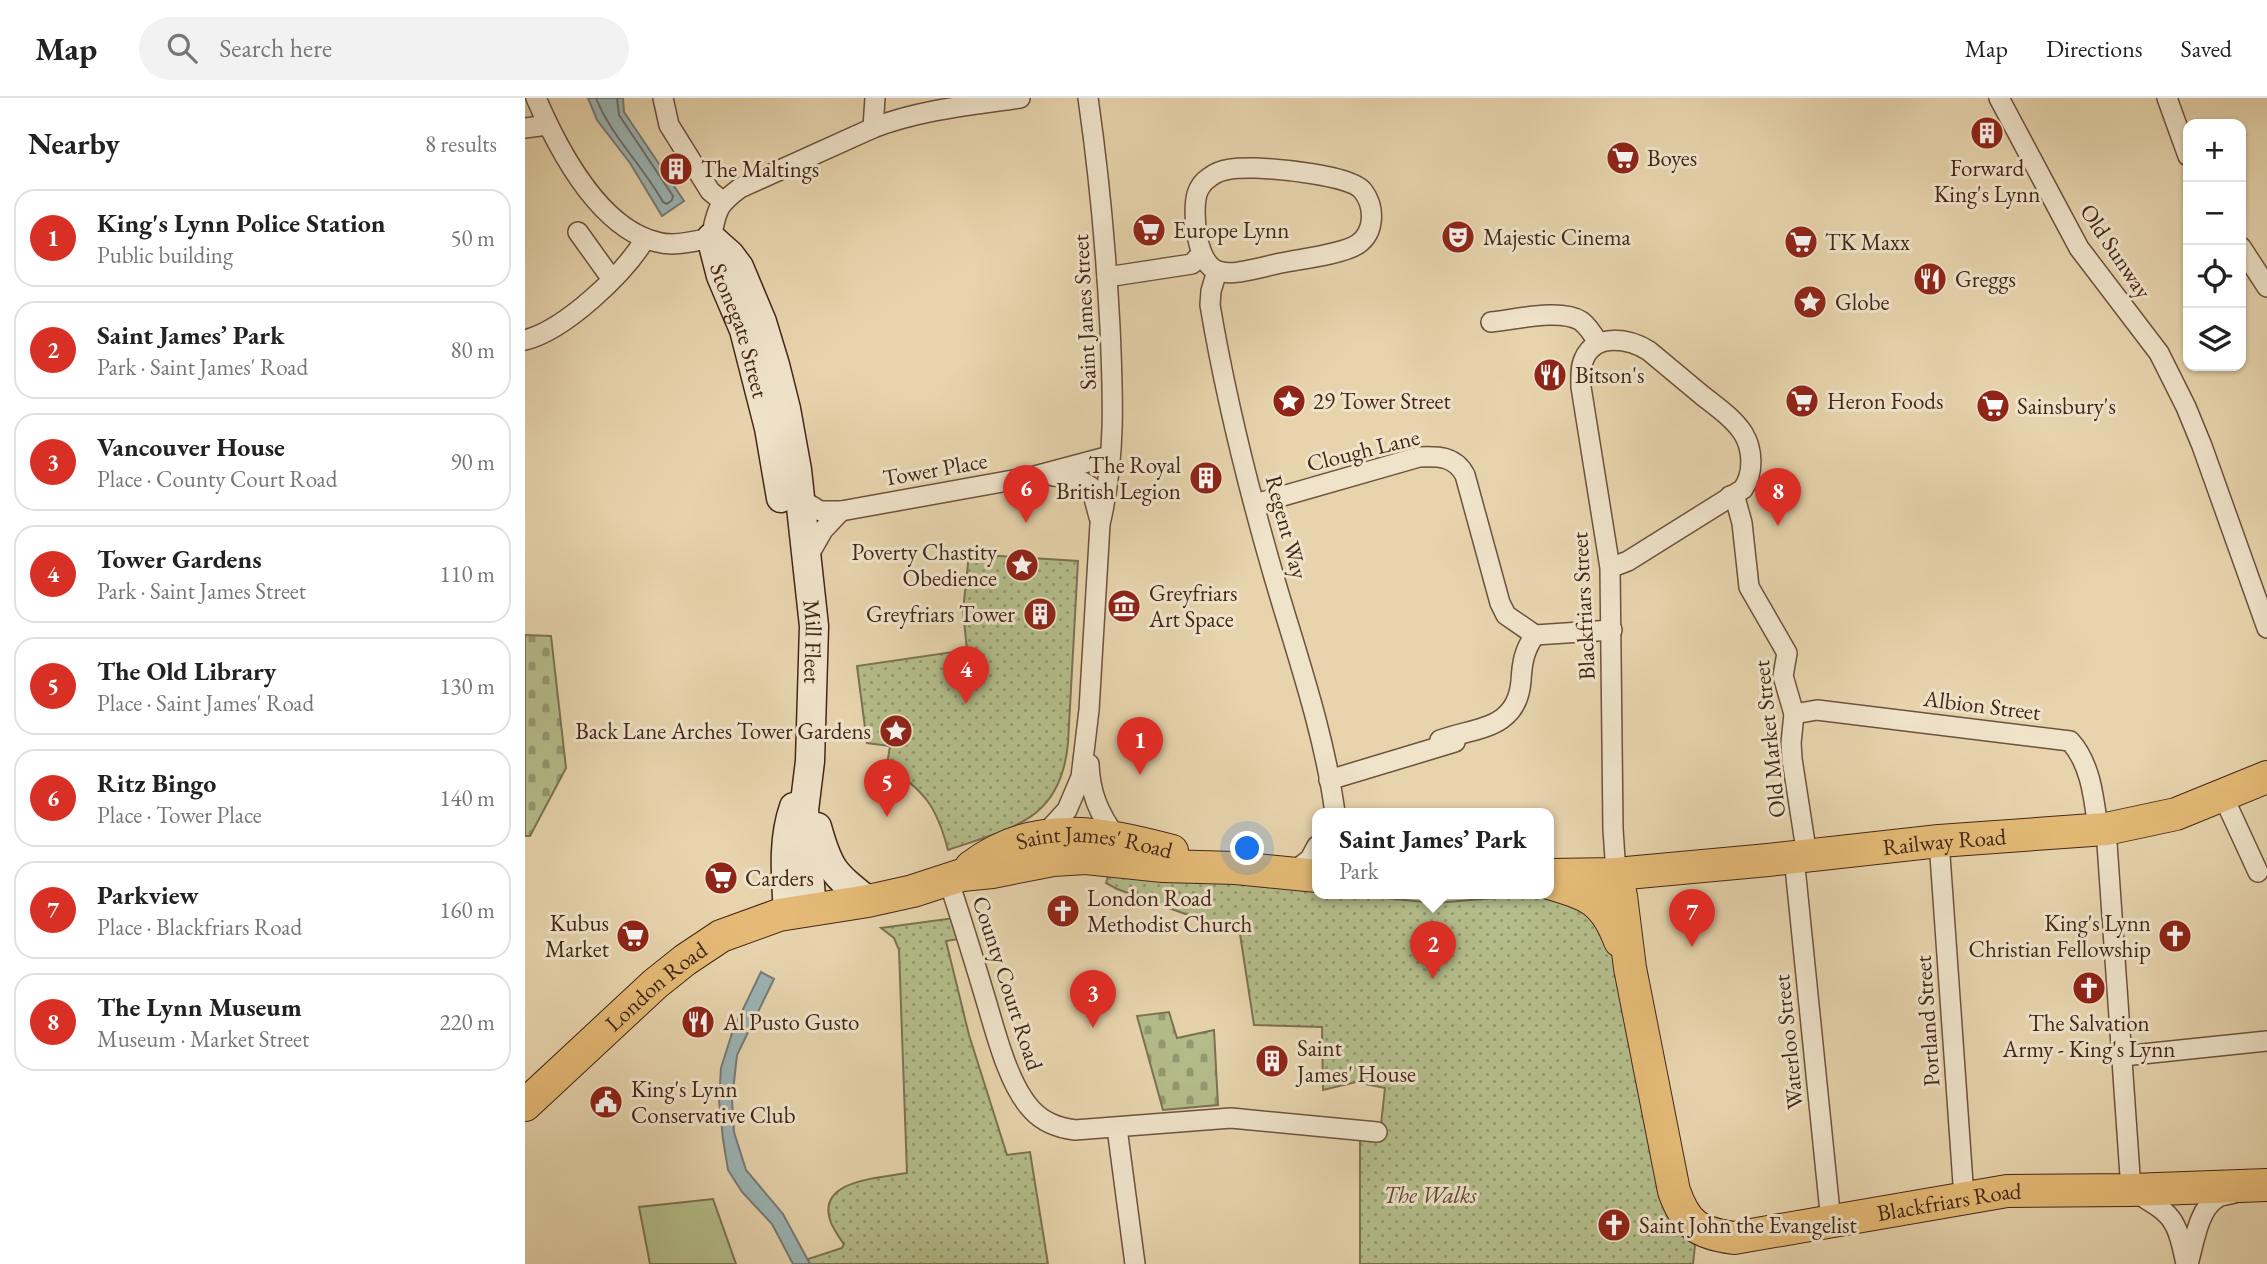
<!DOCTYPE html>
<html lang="en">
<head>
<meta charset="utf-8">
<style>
	:root { --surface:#fff; --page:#f2f2f2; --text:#222; --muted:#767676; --line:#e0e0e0; --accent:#d93025 }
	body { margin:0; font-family:"EB Garamond",serif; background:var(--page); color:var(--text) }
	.controls { position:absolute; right:21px; top:21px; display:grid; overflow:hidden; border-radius:14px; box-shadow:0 2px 5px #0004 }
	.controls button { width:63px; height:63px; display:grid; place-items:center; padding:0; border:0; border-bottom:2px solid var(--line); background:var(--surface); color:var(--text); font:35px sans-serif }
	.you { position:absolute; left:723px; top:751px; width:24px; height:24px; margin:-18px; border:5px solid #fff; border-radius:50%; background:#1a73e8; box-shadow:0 0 0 10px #1a73e833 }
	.badge { display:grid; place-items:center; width:46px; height:46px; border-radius:50%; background:var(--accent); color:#fff; font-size:23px; font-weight:700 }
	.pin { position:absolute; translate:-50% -58px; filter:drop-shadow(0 2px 4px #0008) }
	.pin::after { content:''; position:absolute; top:37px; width:24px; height:21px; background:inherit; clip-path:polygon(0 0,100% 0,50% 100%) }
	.popup { position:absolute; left:787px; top:710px; width:242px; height:91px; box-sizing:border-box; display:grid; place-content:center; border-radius:14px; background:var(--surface); filter:drop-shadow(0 2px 5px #0005); font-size:23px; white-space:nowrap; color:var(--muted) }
	.popup b { font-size:26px; color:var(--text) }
	.popup::after { content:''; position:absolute; left:50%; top:100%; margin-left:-14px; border:14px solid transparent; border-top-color:var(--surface) }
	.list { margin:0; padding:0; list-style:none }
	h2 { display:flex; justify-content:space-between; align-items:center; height:91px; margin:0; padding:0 28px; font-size:30px }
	h2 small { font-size:23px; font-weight:400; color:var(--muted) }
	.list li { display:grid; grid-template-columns:46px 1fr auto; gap:21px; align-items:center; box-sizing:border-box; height:98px; margin:0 14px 14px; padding:0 14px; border:2px solid var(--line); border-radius:21px }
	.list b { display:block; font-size:26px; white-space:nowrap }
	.list p { margin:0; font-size:23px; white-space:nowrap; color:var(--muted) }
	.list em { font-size:23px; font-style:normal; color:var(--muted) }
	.icon { flex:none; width:38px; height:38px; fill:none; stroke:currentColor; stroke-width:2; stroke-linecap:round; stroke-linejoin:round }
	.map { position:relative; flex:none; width:1742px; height:1166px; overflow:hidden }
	header { display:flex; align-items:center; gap:42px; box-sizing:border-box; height:98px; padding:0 35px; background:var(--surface); border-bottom:2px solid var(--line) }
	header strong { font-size:33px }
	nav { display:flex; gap:38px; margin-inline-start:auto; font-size:24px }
	.search { width:490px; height:63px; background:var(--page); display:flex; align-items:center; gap:18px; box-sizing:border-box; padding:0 24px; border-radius:38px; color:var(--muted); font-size:26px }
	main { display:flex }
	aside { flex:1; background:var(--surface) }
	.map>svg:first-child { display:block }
	.grass { fill:#b4bd8b; stroke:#7c7252; stroke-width:2 }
	.cemetery { fill:url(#cemetery-stones); stroke:#7c7252; stroke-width:2 }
	.park { fill:url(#park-dots); stroke:#7c7252; stroke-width:2 }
	.water { fill:#9bb5b5; stroke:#787c77; stroke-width:2 }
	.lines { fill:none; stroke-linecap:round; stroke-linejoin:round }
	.shore { stroke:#706e67; stroke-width:2 }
	.street-casing { stroke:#6d523e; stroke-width:22 }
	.secondary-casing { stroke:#442619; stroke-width:31 }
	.primary-casing { stroke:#442619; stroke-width:34 }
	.street { stroke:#efe3ca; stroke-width:19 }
	.secondary { stroke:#efe3ca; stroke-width:28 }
	.primary { stroke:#e4ba76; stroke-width:32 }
	.labels { text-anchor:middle; stroke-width:6; stroke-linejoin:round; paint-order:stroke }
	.poi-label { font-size:23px; fill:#442619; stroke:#efe3ca; text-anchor:start }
	.street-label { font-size:23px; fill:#442619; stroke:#efe3ca }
	.park-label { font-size:23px; font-style:italic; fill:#5a4430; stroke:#efe3ca }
</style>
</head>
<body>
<header>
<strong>Map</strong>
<div class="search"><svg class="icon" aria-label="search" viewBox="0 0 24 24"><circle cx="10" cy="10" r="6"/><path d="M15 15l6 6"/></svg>Search here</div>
<nav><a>Map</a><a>Directions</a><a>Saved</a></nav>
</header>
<main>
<aside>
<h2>Nearby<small>8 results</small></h2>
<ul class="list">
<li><span class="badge">1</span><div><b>King's Lynn Police Station</b><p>Public building</p></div><em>50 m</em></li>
<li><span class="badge">2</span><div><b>Saint James’ Park</b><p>Park · Saint James' Road</p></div><em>80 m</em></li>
<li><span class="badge">3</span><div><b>Vancouver House</b><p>Place · County Court Road</p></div><em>90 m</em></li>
<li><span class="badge">4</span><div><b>Tower Gardens</b><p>Park · Saint James Street</p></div><em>110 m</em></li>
<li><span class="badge">5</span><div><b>The Old Library</b><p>Place · Saint James' Road</p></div><em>130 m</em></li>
<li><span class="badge">6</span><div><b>Ritz Bingo</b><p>Place · Tower Place</p></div><em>140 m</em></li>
<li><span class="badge">7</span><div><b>Parkview</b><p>Place · Blackfriars Road</p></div><em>160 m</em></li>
<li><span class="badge">8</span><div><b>The Lynn Museum</b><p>Museum · Market Street</p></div><em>220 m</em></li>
</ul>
</aside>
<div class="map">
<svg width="1742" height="1166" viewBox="0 0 1742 1166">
	<defs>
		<pattern id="cemetery-stones" width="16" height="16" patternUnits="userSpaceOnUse" patternTransform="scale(1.75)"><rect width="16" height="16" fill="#b4bd8b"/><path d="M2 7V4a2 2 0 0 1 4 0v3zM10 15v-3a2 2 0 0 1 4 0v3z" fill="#949971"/></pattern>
		<pattern id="park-dots" width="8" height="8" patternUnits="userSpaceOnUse" patternTransform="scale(1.75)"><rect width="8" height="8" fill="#b4bd8b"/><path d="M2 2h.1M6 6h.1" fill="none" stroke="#949971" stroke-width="1.8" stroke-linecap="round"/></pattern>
	</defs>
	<rect width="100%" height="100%" fill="#e7d4ad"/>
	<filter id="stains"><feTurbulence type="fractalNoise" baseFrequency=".00286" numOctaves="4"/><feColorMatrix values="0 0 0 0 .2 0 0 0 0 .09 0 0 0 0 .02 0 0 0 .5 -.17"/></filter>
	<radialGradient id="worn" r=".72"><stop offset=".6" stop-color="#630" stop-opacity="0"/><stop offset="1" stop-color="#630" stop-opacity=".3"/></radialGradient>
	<path class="grass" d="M 188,1101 L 211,1166 L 125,1166 L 114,1109 Z"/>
	<g class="cemetery">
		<path d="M 0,537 L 26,538 L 41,670 L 5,738 L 0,738 Z"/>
		<path d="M 644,914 L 652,940 L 689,932 L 693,1007 L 638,1012 L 612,918 Z"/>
	</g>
	<g class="park">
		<path d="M 444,456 L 553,463 L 543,645 C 536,723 487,730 423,752 C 411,706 400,695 362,667 L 365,648 L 342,645 L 332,568 L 442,552 L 438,513 Z"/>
		<path d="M 585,772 L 792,793 L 792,795 L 812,795 L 909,805 L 1006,797 L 1048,798 L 1085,833 L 1146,1127 L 1170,1147 L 1168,1166 L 835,1166 L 835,1041 L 856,1026 L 860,990 L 831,984 L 798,992 L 797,929 L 729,927 L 715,836 L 592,791 L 581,785 Z"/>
		<path d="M 429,820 L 434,841 L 421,843 L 444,937 L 482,1057 L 505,1054 L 523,1166 L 285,1166 L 283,1161 L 317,1150 L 319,1146 C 314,1140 311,1134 307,1127 C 287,1082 354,1080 382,1075 L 374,852 L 369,840 L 356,830 Z"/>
	</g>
	<g class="water">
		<path d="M 63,0 L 98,0 L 99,14 L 159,103 L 137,118 L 105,65 L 72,22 Z"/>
		<path d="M 236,874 L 249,881 L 212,957 L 207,1002 L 209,1034 L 221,1072 L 258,1116 L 285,1166 L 268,1166 L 247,1126 L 217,1094 L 203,1072 L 198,1041 L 194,1002 L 196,970 L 208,932 Z"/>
	</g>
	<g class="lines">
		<path class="shore" d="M 71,0 C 86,38 118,68 138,104 L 142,106 L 147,102 L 148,98 L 94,17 L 92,0"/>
		<defs>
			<g id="street">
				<path d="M 11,0 C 33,51 74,130 132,144 C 149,149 169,143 186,140 C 192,112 191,108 215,90 L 348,30 C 394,12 446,7 495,0"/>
				<path d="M 138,0 L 144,27 L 185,93 L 197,103"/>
				<path d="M 1474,0 L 1554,150 L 1634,255 L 1661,309 L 1677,348 L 1742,530"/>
				<path d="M 1642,0 L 1663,58"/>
				<path d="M 0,30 L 22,27"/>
				<path d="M 348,30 L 350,0"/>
				<path d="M 731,70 C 753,71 826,77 838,93 C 850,109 850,134 833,146 C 819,156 775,161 756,165 C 742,168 728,172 714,174 C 708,175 699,175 693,173 C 671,166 667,115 672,96 C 674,89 679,83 685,79 C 697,69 716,70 731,70 Z"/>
				<path d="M 53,134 L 86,180"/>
				<path d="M 1716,149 L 1742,189"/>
				<path d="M 692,173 L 686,193 L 685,207 C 700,296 722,385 747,472 C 770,552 799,632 810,715"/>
				<path d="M 582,179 L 667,166 L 676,156"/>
				<path d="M 966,224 C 989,222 1035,210 1056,223 C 1063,228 1069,238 1073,245"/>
				<path d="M 0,242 C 40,232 100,175 120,141"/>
				<path d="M 528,378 L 551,380 L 566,389 L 574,419"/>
				<path d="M 267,396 L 295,413 L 316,413 L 510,378 L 585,358"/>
				<path d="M 1205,398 L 1211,403 L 1217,425 L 1224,489 L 1262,555 L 1258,578 L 1269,616 L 1266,645 L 1267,661 L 1282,758"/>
				<path d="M 730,406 L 894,359 C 913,358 930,358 940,377 L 975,505 L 981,517 L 1010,537 L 1087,532"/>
				<path d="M 282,460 L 298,432 L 316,413"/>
				<path d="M 1085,470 L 1103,463 L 1218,391 C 1229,375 1228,351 1218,335 C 1208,320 1192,309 1178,298 C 1160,283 1142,268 1124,253 C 1105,241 1070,234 1059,261 C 1055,269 1056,280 1056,289 L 1085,470 L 1088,731 L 1091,776"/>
				<path d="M 1269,616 L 1292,612 L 1545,643 C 1566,666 1569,701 1573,731"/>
				<path d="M 915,642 C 951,629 992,632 996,583 C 997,565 999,552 1010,537"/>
				<path d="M 564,666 C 565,695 574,716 591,739"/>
				<path d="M 804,682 L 930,644"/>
				<path d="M 1698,698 L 1733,774"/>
				<path d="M 1581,731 L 1606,1092 C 1648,1117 1651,1118 1661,1166"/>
				<path d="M 519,737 L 542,712 L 556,679 L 564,612 L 575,426 C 591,358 588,298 585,229 C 581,152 574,76 563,0"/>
				<path d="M 1414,743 L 1439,1100"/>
				<path d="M 1269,759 L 1306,1124"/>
				<path d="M 766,776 L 785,761 L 792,748"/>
				<path d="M 423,781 C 436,820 448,859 460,899 C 470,932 483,987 507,1012 C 518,1024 534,1030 550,1032 L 706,1020 L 852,1034"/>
				<path d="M 1598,958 L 1742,943"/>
				<path d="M 592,1030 L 610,1166"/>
				<path d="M 1663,1166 C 1669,1146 1673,1111 1692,1100 C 1696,1097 1704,1097 1709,1095"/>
			</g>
			<g id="secondary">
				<path id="s1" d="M 186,140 L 205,157 L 214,169 L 237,224 L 250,267 L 261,311 L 272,372 L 289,528 L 285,663 L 279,712 L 287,812"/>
				<path id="s2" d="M 187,143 L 196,178 L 219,232 L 244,330 L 256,400"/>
				<path d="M 292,729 C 304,772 308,775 343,803"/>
				<path d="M 263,815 C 261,779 257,743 269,709"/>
			</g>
			<g id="primary">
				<path id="s3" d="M 446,769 C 509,721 576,734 647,753"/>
				<path id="s4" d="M 1091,776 L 1096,798 L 1105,870 L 1149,1093 C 1161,1127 1173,1135 1209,1140 L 1482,1093 L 1606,1092 L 1742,1087"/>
				<path id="s5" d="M 1024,777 L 1091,776 L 1243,762 L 1414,743 L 1581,731 L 1651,716 L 1742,679"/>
				<path d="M 1024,785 C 1064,797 1079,801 1095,843"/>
				<path id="s6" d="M 0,1007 L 130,886 L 160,862 L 196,838 L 254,817 L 343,803 L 388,793 L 437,777 L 467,774 L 528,762 L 561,760 L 638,768 L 711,770 L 792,778"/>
			</g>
		</defs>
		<use href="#street" class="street-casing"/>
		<use href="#secondary" class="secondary-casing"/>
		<use href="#primary" class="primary-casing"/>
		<use href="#street" class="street"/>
		<use href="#secondary" class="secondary"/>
		<use href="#primary" class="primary"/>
	</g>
	<defs>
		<symbol id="building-disc" viewBox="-11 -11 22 22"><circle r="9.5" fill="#8f2418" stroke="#efe3ca"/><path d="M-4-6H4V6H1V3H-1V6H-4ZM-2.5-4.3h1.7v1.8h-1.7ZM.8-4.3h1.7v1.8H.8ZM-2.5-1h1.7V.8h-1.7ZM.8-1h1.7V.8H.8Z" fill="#fff"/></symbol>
		<symbol id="supermarket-disc" viewBox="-11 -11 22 22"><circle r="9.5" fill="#8f2418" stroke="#efe3ca"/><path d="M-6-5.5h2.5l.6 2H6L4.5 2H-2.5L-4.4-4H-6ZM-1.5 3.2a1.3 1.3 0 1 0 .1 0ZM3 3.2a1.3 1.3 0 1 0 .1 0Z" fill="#fff"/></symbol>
		<symbol id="theatre-disc" viewBox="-11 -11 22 22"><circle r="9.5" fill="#8f2418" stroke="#efe3ca"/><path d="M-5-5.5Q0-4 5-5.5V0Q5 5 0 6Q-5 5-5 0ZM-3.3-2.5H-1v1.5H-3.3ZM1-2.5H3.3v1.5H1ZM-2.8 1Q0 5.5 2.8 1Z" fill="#fff"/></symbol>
		<symbol id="restaurant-disc" viewBox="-11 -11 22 22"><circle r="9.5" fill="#8f2418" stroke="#efe3ca"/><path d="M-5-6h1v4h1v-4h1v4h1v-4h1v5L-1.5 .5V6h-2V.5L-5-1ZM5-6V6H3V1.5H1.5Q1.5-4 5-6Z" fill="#fff"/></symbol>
		<symbol id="sight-disc" viewBox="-11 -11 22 22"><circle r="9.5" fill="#8f2418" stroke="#efe3ca"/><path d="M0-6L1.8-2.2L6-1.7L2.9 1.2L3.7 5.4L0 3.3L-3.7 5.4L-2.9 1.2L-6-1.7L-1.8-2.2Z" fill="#fff"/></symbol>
		<symbol id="museum-disc" viewBox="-11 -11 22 22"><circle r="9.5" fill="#8f2418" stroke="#efe3ca"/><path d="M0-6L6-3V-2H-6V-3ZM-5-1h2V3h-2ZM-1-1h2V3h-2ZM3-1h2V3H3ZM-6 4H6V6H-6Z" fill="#fff"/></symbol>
		<symbol id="church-disc" viewBox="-11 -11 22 22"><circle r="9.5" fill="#8f2418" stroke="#efe3ca"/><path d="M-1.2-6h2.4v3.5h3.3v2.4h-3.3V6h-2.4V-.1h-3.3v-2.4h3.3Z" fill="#fff"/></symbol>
		<symbol id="civic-disc" viewBox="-11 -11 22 22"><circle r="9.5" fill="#8f2418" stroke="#efe3ca"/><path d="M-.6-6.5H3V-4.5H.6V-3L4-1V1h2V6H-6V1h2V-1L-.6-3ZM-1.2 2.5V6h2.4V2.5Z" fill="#fff"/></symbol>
	</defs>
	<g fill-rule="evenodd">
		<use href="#building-disc" x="1443" y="16" width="38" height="38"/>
		<use href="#supermarket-disc" x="1079" y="41" width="38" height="38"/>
		<use href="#building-disc" x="132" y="52" width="38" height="38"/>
		<use href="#supermarket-disc" x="605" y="113" width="38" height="38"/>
		<use href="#theatre-disc" x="914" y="120" width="38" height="38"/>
		<use href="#supermarket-disc" x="1257" y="125" width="38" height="38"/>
		<use href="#restaurant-disc" x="1386" y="162" width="38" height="38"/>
		<use href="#sight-disc" x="1266" y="185" width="38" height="38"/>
		<use href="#restaurant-disc" x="1006" y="258" width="38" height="38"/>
		<use href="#sight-disc" x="745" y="284" width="38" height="38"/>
		<use href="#supermarket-disc" x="1258" y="284" width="38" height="38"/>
		<use href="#supermarket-disc" x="1449" y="289" width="38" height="38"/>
		<use href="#building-disc" x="662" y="361" width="38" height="38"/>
		<use href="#sight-disc" x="478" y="448" width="38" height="38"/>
		<use href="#museum-disc" x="580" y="489" width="38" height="38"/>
		<use href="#building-disc" x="496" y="497" width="38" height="38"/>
		<use href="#sight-disc" x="352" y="614" width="38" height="38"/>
		<use href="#supermarket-disc" x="177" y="761" width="38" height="38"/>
		<use href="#church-disc" x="519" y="794" width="38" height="38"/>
		<use href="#supermarket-disc" x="89" y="819" width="38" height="38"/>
		<use href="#church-disc" x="1631" y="819" width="38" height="38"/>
		<use href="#church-disc" x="1545" y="871" width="38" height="38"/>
		<use href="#restaurant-disc" x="154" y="905" width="38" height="38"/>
		<use href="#building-disc" x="728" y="944" width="38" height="38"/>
		<use href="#civic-disc" x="62" y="985" width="38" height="38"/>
		<use href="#church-disc" x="1070" y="1108" width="38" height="38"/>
	</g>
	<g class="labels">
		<g class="poi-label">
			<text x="1122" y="68">Boyes</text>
			<text x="1462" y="78" text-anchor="middle">Forward<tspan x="1462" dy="26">King's Lynn</tspan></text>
			<text x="176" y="79">The Maltings</text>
			<text x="648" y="140">Europe Lynn</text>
			<text x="958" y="147">Majestic Cinema</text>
			<text x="1300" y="152">TK Maxx</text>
			<text x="1430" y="189">Greggs</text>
			<text x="1310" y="212">Globe</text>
			<text x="1050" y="285">Bitson's</text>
			<text x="788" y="311">29 Tower Street</text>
			<text x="1302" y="311">Heron Foods</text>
			<text x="1492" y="316">Sainsbury's</text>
			<text x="656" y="375" text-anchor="end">The Royal<tspan x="656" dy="26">British Legion</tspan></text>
			<text x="472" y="462" text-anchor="end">Poverty Chastity<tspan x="472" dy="26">Obedience</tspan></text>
			<text x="624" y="503">Greyfriars<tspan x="624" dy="26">Art Space</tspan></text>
			<text x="490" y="524" text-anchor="end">Greyfriars Tower</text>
			<text x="346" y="641" text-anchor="end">Back Lane Arches Tower Gardens</text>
			<text x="220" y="788">Carders</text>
			<text x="562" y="808">London Road<tspan x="562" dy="26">Methodist Church</tspan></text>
			<text x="84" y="833" text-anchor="end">Kubus<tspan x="84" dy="26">Market</tspan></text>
			<text x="1626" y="833" text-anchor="end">King's Lynn<tspan x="1626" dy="26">Christian Fellowship</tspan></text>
			<text x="198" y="932">Al Pusto Gusto</text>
			<text x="1564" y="933" text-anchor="middle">The Salvation<tspan x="1564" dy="26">Army - King's Lynn</tspan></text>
			<text x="772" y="958">Saint<tspan x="772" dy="26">James' House</tspan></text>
			<text x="106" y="999">King's Lynn<tspan x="106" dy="26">Conservative Club</tspan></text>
			<text x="1114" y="1135">Saint John the Evangelist</text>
		</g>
		<g class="street-label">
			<text transform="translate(1591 153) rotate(56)" y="8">Old Sunway</text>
			<text transform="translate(559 214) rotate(-93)" y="8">Saint James Street</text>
			<text dy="8" stroke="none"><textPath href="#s2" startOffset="94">Stonegate Street</textPath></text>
			<text transform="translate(838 352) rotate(-14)" y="8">Clough Lane</text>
			<text transform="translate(410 371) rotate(-10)" y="8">Tower Place</text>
			<text transform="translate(762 429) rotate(75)" y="8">Regent Way</text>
			<text transform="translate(1058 508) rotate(-93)" y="8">Blackfriars Street</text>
			<text dy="8" stroke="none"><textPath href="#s1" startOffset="425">Mill Fleet</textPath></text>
			<text transform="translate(1457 607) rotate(7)" y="8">Albion Street</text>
			<text transform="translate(1244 641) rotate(-96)" y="8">Old Market Street</text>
			<text dy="8" stroke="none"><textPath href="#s5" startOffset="397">Railway Road</textPath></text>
			<text dy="8" stroke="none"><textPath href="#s3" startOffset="131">Saint James' Road</textPath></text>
			<text transform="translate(483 885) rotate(72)" y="8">County Court Road</text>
			<text dy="8" stroke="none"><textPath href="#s6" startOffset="177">London Road</textPath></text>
			<text transform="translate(1402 923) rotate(-94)" y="8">Portland Street</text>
			<text transform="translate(1263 944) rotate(-96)" y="8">Waterloo Street</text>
			<text dy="8" stroke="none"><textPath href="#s4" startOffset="623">Blackfriars Road</textPath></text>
		</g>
		<g class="park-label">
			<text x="905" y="1105">The Walks</text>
		</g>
	</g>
	<rect width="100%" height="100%" filter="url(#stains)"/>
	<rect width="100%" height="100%" fill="url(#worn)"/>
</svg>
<div class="controls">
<button>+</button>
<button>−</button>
<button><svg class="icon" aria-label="locate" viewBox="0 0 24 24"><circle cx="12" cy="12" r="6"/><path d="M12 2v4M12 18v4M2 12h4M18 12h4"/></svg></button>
<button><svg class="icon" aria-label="layers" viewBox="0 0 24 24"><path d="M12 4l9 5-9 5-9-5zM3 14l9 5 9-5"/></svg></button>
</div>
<div class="you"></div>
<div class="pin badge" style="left:615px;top:677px">1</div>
<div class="pin badge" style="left:908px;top:881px">2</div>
<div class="popup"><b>Saint James’ Park</b>Park</div>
<div class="pin badge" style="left:568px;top:930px">3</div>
<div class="pin badge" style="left:441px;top:606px">4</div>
<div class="pin badge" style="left:362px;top:719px">5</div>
<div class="pin badge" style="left:501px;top:425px">6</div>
<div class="pin badge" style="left:1167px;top:849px">7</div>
<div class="pin badge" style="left:1253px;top:428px">8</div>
</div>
</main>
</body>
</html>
